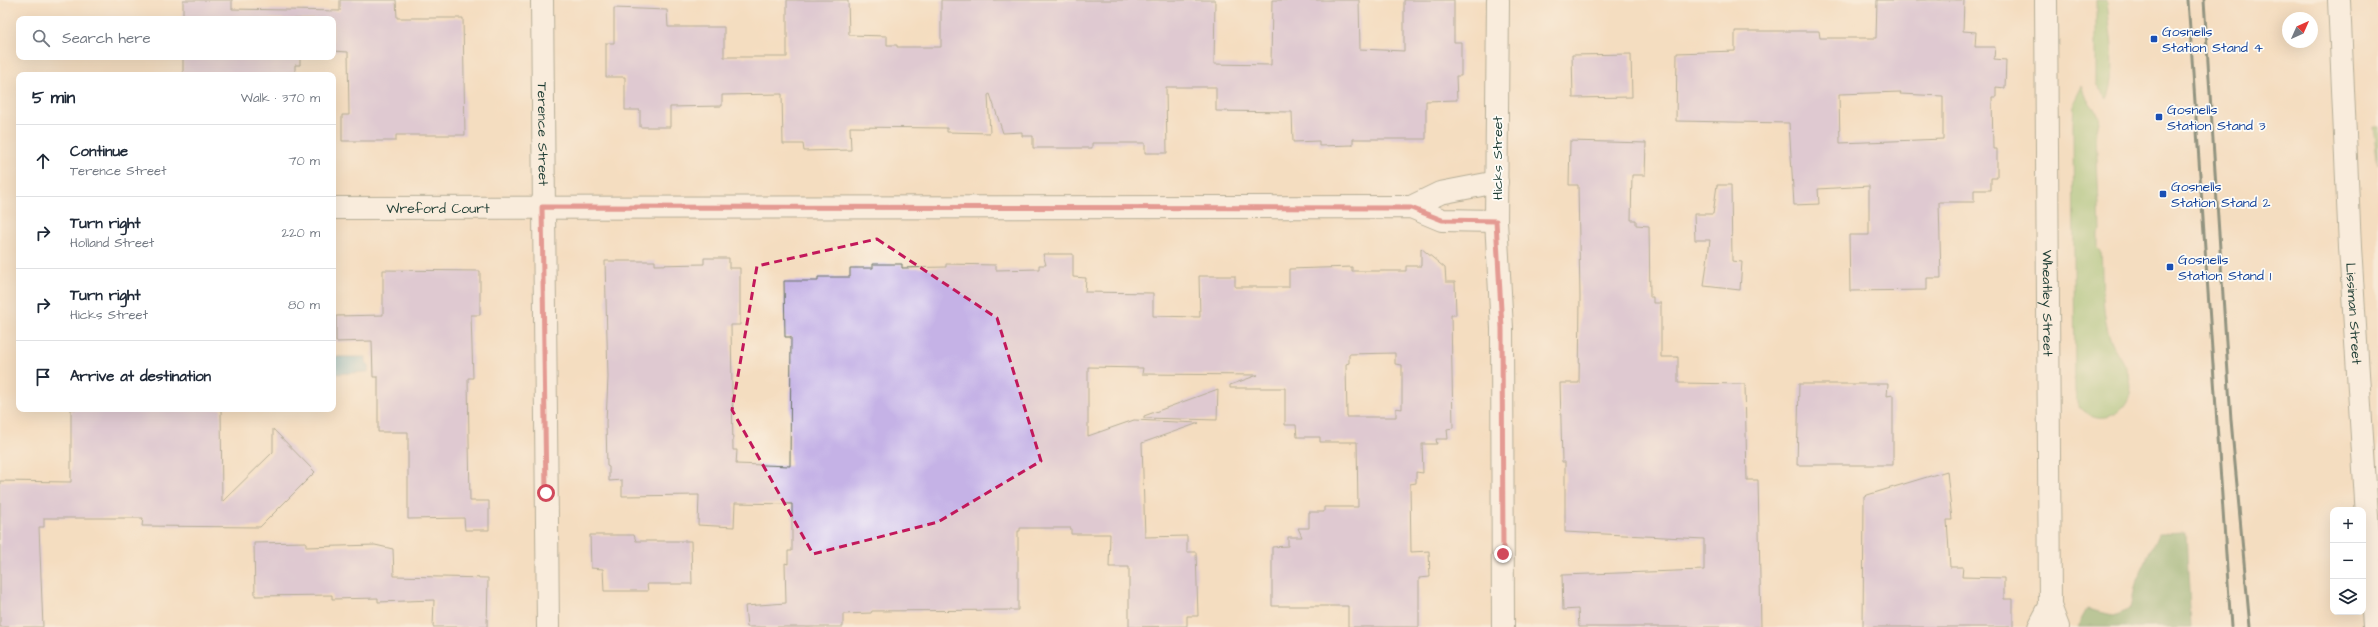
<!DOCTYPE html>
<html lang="en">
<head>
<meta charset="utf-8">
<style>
	:root { --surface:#fff; --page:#f6f6f7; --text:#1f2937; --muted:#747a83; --line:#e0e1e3 }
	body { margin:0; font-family:"Architects Daughter",sans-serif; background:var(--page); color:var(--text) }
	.controls { position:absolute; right:12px; bottom:12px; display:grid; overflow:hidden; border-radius:8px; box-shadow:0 4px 16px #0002 }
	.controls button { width:36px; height:36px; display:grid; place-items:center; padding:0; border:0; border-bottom:1px solid var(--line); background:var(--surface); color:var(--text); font:20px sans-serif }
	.compass { position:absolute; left:2282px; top:12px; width:36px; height:36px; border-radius:50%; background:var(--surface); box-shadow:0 4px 16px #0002; rotate:45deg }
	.stop { position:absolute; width:12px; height:12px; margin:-9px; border:3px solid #d1495b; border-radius:50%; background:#fff }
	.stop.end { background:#d1495b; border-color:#fff; box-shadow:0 1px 4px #0008 }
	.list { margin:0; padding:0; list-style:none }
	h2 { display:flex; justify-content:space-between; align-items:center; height:52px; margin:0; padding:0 16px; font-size:17px }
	h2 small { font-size:13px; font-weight:400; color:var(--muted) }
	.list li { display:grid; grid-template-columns:26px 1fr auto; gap:12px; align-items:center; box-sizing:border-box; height:72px; padding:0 16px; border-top:1px solid var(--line) }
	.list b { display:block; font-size:15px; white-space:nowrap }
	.list p { margin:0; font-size:13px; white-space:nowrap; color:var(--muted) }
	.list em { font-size:13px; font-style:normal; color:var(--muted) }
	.icon { flex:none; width:22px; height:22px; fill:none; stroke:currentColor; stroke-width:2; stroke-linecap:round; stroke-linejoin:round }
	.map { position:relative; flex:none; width:2378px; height:627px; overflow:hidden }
	.search { position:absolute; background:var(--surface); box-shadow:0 4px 16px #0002; left:16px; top:16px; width:320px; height:44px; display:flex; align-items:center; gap:10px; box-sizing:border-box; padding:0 14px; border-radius:8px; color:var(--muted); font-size:15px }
	.panel { position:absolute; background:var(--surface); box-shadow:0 4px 16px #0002; left:16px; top:72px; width:320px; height:340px; border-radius:8px }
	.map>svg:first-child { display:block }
	.green { fill:#91c476; stroke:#588055 }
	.forest { fill:#74aa67; stroke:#4a744e }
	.water { fill:#4daecc; stroke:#367680 }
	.building { fill:#c5b2e6; fill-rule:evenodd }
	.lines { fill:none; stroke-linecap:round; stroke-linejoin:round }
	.street-casing { stroke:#6a7565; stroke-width:24 }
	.secondary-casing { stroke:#6a7565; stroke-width:24 }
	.street { stroke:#fff; stroke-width:22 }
	.secondary { stroke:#fff; stroke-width:22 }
	.rail { stroke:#1f3d34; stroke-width:3 }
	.route { stroke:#d1495b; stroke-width:5 }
	.marked { fill:none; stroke:#c2185b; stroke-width:3; stroke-dasharray:8 5; stroke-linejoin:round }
	.transit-dot { fill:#1a4fb4; stroke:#fdfcf7; stroke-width:1.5 }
	.labels { text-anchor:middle; stroke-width:3.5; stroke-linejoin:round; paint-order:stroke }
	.transit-label { font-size:14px; fill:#164399; stroke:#fdfcf7; text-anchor:start }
	.street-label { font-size:14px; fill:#1f3d34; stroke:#fdfcf7 }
</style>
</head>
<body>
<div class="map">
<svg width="2378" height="627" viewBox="0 0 2378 627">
	<rect width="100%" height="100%" fill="#fdfcf7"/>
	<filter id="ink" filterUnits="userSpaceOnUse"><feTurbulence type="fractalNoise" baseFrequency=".025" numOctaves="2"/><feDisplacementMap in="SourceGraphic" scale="8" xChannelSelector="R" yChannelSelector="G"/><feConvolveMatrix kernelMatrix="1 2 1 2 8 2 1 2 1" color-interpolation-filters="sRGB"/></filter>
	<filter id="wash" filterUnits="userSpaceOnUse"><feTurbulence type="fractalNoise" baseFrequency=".012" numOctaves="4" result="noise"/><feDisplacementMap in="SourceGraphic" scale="16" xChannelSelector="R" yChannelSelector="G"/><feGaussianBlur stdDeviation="0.9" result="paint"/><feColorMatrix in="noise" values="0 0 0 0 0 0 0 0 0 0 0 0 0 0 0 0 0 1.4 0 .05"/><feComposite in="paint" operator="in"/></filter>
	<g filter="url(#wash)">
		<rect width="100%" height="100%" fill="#f4ddc0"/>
		<g class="green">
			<path d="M 2096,0 L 2107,0 C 2109,28 2119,74 2107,99 L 2096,84 Z"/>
			<path d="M 2082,86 L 2087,99 L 2100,117 L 2096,134 L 2100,230 L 2098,233 L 2098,248 L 2101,251 C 2103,280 2101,314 2111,341 C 2118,358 2135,374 2130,394 C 2125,418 2095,426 2079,406 C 2076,402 2076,396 2075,391 L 2073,125 L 2074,102 Z"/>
			<path d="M 2373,127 L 2378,127 L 2378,165 Z"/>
		</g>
		<path class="forest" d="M 2186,533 L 2191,627 L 2077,627 L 2087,609 L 2113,615 L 2130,608 L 2137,580 L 2158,534 Z"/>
		<path class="water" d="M 333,357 L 366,357 L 366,362 L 370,366 L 368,372 L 333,374 Z"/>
		<g id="blocks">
			<g class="building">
				<path d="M 183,0 L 232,0 L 232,9 L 340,11 L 340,0 L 396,0 L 397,18 L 463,18 L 465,135 L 396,135 L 396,141 L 342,141 L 342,115 L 349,115 L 348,52 L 333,51 L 333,19 L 183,19 Z"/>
				<path d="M 787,0 L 848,0 L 849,35 L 887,36 L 887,45 L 897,45 L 897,47 L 941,47 L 941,0 L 1215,0 L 1214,64 L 1271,65 L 1272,0 L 1359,0 L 1360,49 L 1404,51 L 1404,0 L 1454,0 L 1454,42 L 1461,42 L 1461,76 L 1456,76 L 1457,100 L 1426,101 L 1426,139 L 1353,139 L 1353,145 L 1319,146 L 1319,141 L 1293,142 L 1292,112 L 1216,111 L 1216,87 L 1166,87 L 1167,153 L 1145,153 L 1145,143 L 1092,143 L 1092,148 L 1033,148 L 1033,136 L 1022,136 L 1022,132 L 1003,133 L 990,94 L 988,95 L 990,133 L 947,132 L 947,128 L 850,127 L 851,150 L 804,151 L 803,144 L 783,144 L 782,94 L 722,95 L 722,106 L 670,107 L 670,127 L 640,127 L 640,110 L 625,110 L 625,77 L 606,77 L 606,43 L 614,43 L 614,8 L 667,10 L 668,27 L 724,27 L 724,57 L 787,57 Z"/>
				<path d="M 1877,0 L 1964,0 L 1963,31 L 1976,32 L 1975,47 L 1995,47 L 1994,59 L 2006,60 L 2005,88 L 1996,87 L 1996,97 L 1992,97 L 1993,149 L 1997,149 L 1997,178 L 1991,178 L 1991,190 L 1974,190 L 1974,202 L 1939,202 L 1941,278 L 1927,278 L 1927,290 L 1850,291 L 1849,235 L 1869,235 L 1869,186 L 1818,189 L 1819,204 L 1794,205 L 1789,123 L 1676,121 L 1677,53 L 1735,51 L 1735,31 L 1819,31 L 1820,38 L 1876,38 ZM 1901,92 L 1900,94 L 1943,96 L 1943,139 L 1840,143 L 1839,94 Z"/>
				<path d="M 1631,54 L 1632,97 L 1573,98 L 1572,55 Z"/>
				<path d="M 183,57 L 300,57 L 300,65 L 295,65 L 295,75 L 183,75 Z"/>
				<path d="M 1570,141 L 1646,143 L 1645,175 L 1632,175 L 1631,220 L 1636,220 L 1636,225 L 1649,226 L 1650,297 L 1653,297 L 1653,303 L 1661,303 L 1661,357 L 1678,357 L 1678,383 L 1745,384 L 1747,480 L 1758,480 L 1761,627 L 1579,627 L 1578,609 L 1563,610 L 1562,575 L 1704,570 L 1704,539 L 1565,532 L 1565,462 L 1562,462 L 1560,383 L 1579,383 L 1580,297 L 1578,185 L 1569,185 Z"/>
				<path d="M 1717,185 L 1731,185 L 1732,261 L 1742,262 L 1740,290 L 1704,286 L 1710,240 L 1695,240 L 1694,214 L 1713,214 Z"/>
				<path d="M 1421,248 L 1445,268 L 1446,282 L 1455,282 L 1456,315 L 1451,315 L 1453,428 L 1447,429 L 1448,439 L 1436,439 L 1437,444 L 1422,444 L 1423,473 L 1416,472 L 1416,483 L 1410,484 L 1411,552 L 1429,551 L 1430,577 L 1419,578 L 1419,627 L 1348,627 L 1348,606 L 1272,606 L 1272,547 L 1288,546 L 1288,537 L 1302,537 L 1298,528 L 1309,528 L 1309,512 L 1324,512 L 1324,507 L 1358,507 L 1357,442 L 1320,442 L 1320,437 L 1297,437 L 1296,425 L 1285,425 L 1285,388 L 1230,388 L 1230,385 L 1258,375 L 1142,374 L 1143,368 L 1088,367 L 1088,436 L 1134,420 L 1199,423 L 1142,443 L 1145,537 L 1187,536 L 1187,552 L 1196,552 L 1198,616 L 1187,616 L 1187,626 L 1129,627 L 1129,567 L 1109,567 L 1110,534 L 1071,534 L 1071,528 L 1020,528 L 1020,531 L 1018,531 L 1018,610 L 872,611 L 871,613 L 843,614 L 843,627 L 747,627 L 745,606 L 786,603 L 785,563 L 788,564 L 788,551 L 792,551 L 792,504 L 735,503 L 734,527 L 698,525 L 699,495 L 622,496 L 622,480 L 609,481 L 609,467 L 607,466 L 606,423 L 608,377 L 605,261 L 655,261 L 655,265 L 704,264 L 704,258 L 729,258 L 729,268 L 740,268 L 740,325 L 731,325 L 733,450 L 737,450 L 736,464 L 790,466 L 791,337 L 785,337 L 784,281 L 818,281 L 818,277 L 850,277 L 850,268 L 873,268 L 873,264 L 902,264 L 902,268 L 946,267 L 946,264 L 996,265 L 996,270 L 1039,269 L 1039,265 L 1046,265 L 1043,254 L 1073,254 L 1073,277 L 1086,278 L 1085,292 L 1153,293 L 1153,316 L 1200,317 L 1199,276 L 1235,276 L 1235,287 L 1289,287 L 1289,269 L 1352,267 L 1352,271 L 1406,271 L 1406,266 L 1421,266 ZM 1395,353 L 1395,364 L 1402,365 L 1402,409 L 1396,408 L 1396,417 L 1347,417 L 1346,364 L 1349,363 L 1349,354 Z"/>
				<path d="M 383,270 L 480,271 L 480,315 L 471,315 L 473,378 L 468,378 L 470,501 L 489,501 L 489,530 L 465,530 L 464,518 L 408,519 L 408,432 L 378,432 L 378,377 L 373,377 L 372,341 L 336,342 L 336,316 L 383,315 Z"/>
				<path d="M 1799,384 L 1888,384 L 1887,396 L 1893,395 L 1893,465 L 1797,465 Z"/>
				<path d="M 1218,389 L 1217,420 L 1144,418 L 1144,416 Z"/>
				<path d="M 71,409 L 221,409 L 222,502 L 273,452 L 273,429 L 315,472 L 260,527 L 142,526 L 143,518 L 44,518 L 44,527 L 39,527 L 43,627 L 0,627 L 0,481 L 71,482 Z"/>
				<path d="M 1947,471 L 1952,520 L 1947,520 L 1950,567 L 1963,567 L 1962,577 L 2004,578 L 2004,599 L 2013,599 L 2013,627 L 1863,627 L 1864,496 Z"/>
				<path d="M 590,535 L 634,535 L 636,541 L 691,541 L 692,584 L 647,584 L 648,591 L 604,591 L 603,569 L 591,568 Z"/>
				<path d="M 306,542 L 306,547 L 375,545 L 393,549 L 394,576 L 488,578 L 487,627 L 433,627 L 434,600 L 378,602 L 378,598 L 332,599 L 332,595 L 255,596 L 254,543 Z"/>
			</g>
		</g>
	</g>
	<g filter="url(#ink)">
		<use href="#blocks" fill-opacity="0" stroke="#6a7565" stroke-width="1"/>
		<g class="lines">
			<defs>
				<g id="street">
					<path id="s1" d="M 2339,0 L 2350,247 L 2374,627"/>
					<path d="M 1411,207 L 1440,193 L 1497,182"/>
					<path id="s2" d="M 333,208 L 1411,207 L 1442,220 L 1496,221"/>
				</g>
				<g id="secondary">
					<path id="s3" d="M 542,0 L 548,627"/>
					<path d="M 1498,0 L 1496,221 L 1502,328 L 1503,627"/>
					<path id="s4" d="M 2046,0 L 2050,606 L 2058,627"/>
					<path d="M 2039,627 L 2050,606"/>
				</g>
			</defs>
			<use href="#street" class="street-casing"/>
			<use href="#secondary" class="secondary-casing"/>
			<use href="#street" class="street"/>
			<use href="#secondary" class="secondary"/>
			<g class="rail">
				<path d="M 2188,0 L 2231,627"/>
				<path d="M 2204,0 L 2231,420 L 2250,627"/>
			</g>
		</g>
	</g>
	<g class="lines" filter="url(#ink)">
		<path class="route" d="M 546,493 L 542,207 L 1411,208 L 1442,220 L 1496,221 L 1502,328 L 1503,554"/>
	</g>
	<path d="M0 0H2378V627H0ZM 877,239 L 997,318 L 1041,461 L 938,522 L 813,554 L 732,410 L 757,266 Z" fill="#f4ddc0" fill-opacity=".55" fill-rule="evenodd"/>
	<path class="marked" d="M 877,239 L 997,318 L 1041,461 L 938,522 L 813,554 L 732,410 L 757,266 Z"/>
	<g class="transit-dot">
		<rect x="2150" y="35" width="8" height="8" rx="2"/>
		<rect x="2155" y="113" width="8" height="8" rx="2"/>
		<rect x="2159" y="190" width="8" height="8" rx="2"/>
		<rect x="2166" y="263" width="8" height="8" rx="2"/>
	</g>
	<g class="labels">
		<g class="transit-label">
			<text x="2162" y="36">Gosnells<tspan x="2162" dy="16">Station Stand 4</tspan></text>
			<text x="2167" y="114">Gosnells<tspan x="2167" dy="16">Station Stand 3</tspan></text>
			<text x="2171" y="191">Gosnells<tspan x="2171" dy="16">Station Stand 2</tspan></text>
			<text x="2178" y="264">Gosnells<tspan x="2178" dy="16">Station Stand 1</tspan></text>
		</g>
		<g class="street-label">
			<text dy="5" stroke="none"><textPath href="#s3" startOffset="134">Terence Street</textPath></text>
			<text transform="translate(1497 158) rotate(-90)" y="5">Hicks Street</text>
			<text dy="5" stroke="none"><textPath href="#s2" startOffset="105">Wreford Court</textPath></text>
			<text dy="5" stroke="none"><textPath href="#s4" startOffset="303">Wheatley Street</textPath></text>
			<text dy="5" stroke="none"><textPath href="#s1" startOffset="314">Lissiman Street</textPath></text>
		</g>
	</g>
</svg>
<div class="controls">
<button>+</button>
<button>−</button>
<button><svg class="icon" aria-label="layers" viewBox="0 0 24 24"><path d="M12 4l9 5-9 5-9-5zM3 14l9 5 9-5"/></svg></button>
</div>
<svg class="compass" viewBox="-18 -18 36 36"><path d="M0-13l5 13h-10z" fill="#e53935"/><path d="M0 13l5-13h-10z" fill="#747a83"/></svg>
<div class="stop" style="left:546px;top:493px"></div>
<div class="stop end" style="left:1503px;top:554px"></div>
<div class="search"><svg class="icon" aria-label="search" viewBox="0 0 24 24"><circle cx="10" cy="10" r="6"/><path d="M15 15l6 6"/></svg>Search here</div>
<section class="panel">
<h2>5 min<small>Walk · 370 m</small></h2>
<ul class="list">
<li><svg class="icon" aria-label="ahead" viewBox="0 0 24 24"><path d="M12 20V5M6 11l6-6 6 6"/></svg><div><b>Continue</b><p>Terence Street</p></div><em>70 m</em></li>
<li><svg class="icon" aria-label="right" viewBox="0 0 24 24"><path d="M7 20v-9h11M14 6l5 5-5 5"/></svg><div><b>Turn right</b><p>Holland Street</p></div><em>220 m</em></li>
<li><svg class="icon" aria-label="right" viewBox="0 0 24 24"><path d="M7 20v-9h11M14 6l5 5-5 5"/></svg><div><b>Turn right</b><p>Hicks Street</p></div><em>80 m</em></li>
<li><svg class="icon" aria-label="arrive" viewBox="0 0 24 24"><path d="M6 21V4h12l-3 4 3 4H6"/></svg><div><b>Arrive at destination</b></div></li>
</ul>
</section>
</div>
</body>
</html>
